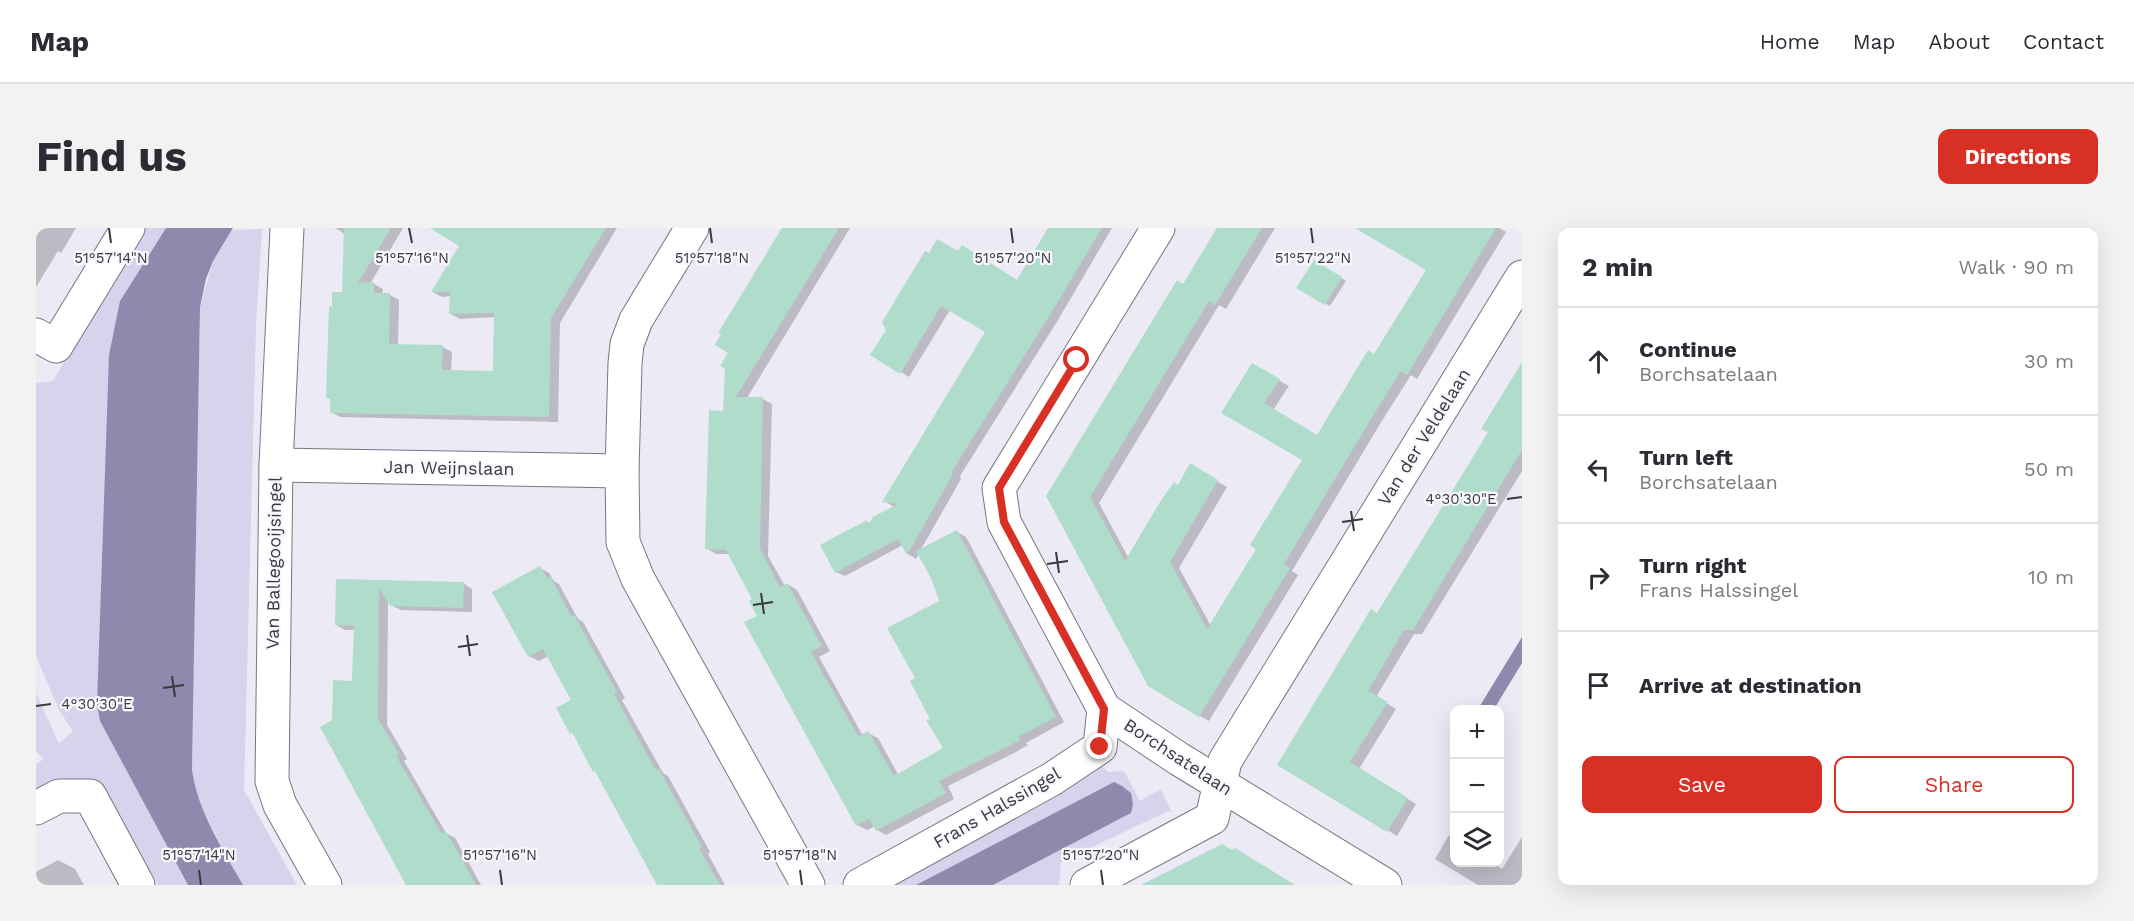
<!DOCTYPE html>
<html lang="en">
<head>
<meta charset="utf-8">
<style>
	:root { --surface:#fff; --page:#f2f2f3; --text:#2b2b33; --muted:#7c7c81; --line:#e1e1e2; --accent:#d93025 }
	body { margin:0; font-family:"Work Sans",sans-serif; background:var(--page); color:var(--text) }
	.controls { position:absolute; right:18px; bottom:18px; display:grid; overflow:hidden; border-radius:12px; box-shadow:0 6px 24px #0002 }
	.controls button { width:54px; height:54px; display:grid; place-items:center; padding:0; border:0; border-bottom:2px solid var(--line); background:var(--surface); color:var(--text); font:30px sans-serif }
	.stop { position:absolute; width:18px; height:18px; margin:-14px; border:4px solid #d93025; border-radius:50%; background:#fff }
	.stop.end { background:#d93025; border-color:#fff; box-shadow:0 2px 6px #0008 }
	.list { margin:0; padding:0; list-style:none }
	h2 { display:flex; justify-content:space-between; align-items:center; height:78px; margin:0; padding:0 24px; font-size:26px }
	h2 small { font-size:20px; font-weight:400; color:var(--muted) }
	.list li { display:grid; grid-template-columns:39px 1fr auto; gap:18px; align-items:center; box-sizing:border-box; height:108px; padding:0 24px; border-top:2px solid var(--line) }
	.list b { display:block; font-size:22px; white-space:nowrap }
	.list p { margin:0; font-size:20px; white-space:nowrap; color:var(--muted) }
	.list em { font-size:20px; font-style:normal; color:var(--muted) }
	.actions { display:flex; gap:12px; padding:18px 24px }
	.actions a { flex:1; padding:14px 0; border:2px solid var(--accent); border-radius:12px; text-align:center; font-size:21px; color:var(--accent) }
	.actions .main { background:var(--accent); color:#fff }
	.icon { flex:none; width:33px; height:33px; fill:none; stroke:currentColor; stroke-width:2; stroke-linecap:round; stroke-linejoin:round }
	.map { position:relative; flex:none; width:1486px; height:657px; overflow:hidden; border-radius:12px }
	header { display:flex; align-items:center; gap:36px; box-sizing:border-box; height:84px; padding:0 30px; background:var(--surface); border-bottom:2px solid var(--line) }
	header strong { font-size:28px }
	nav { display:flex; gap:33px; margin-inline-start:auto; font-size:21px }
	.intro { display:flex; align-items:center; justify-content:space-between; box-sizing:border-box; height:144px; padding:0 36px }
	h1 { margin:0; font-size:42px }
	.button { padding:15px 27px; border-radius:12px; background:var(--accent); color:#fff; font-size:21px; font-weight:700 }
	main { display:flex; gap:36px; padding:0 36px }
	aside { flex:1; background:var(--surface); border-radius:12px; box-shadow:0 6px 24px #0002 }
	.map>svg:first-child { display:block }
	.green { fill:#d6d3ed }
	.water { fill:#8f89ad }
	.shadow { fill:#0003 }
	.building { fill:#afdccb }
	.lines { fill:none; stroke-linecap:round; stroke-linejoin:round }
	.minor-casing { stroke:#777680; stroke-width:35 }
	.minor { stroke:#fff; stroke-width:33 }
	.route { stroke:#d93025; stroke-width:8 }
	.ticks { fill:none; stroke:#3b3a3f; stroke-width:2 }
	.labels { text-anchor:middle; stroke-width:4.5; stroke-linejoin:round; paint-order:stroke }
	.street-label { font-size:18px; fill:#3b3a3f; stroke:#f8f8fe }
	.ticks-label { font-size:15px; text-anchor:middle; fill:#3b3a3f; stroke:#f8f8fe; stroke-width:4.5; stroke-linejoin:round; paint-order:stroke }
</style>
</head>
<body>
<header>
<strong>Map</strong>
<nav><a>Home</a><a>Map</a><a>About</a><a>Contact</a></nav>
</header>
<div class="intro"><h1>Find us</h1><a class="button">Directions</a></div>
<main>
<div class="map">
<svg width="1486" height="657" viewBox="0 0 1486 657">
	<rect width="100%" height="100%" fill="#ebeaf5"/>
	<g class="green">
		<path d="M 107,0 L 130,0 L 84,73 L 64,493 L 152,657 L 122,657 L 65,554 L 21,550 L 0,562 L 0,536 L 8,531 L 0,523 L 0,465 L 23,516 L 37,503 L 23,482 L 0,428 L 0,155 L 17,153 Z"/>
		<path d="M 226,1 L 220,97 L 208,562 L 261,657 L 207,657 C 186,620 162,584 156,542 L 164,79 L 177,33 L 196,2 Z"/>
		<path d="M 1064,536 L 1072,544 L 1088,543 L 1104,573 L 1125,561 L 1136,585 L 1132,583 L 1025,634 L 1023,657 L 957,657 L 1095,585 L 1078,554 L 880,657 L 843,657 Z"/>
	</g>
	<g class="water">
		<path d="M 130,0 L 197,0 L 177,33 L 170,51 L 164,79 L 156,542 C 162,584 186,620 207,657 L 152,657 L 64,493 L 61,477 L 73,127 L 84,73 Z"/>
		<path d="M 1486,409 L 1486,435 L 1458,481 L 1442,481 Z"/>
		<path d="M 1078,554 L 1086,558 L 1095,565 L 1097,576 L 1095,585 L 957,657 L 880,657 Z"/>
	</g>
	<g class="shadow">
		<path d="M 0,0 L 40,0 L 25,25 L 22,23 L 0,59 Z"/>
		<path d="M 299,0 L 367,0 L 334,56 L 338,56 L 347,61 L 346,66 L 354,67 L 363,72 L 362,118 L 407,119 L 416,124 L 415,144 L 458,144 L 460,89 L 424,91 L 415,86 L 415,68 L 406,69 L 397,64 L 425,17 L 397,0 L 581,0 L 524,95 L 522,194 L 304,189 L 295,184 L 297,79 L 308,65 L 309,6 Z"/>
		<path d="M 748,0 L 814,0 L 711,170 L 727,171 L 736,176 L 732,328 L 749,358 L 751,356 L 761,362 L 794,423 L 783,429 L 827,508 L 832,505 L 842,510 L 863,548 L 909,521 L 881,451 L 905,374 L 896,350 L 883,326 L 880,331 L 872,326 L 867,317 L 809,348 L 800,344 L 831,294 L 834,296 L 858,279 L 848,273 L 951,104 L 914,82 L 873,149 L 865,144 L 852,102 L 847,94 L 982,53 L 1014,0 L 1076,0 L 1022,92 L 924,248 L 925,251 L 884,323 L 921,304 L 930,309 L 1028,494 L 990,515 L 992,517 L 980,524 L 912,558 L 918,571 L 850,607 L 841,602 L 839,598 L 831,602 L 821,597 L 723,388 L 718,372 L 694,326 L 680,326 L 670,320 L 688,184 Z"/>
		<path d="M 1183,0 L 1239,0 L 1190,81 L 1183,77 L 1063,275 L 1092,329 L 1143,259 L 1154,238 L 1191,259 L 1143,340 L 1175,398 L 1222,320 L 1268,231 L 1187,185 L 1216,137 L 1253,158 L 1237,182 L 1281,209 L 1338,128 L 1392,41 L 1323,0 L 1463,0 L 1470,4 L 1381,151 L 1375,147 L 1344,196 L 1256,343 L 1262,347 L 1173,493 L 1164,488 L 1012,268 Z"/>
		<path d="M 1278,34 L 1310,53 L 1294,78 L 1262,59 Z"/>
		<path d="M 1486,136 L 1486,243 L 1386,406 L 1378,406 L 1340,469 L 1360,481 L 1323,541 L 1380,576 L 1361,608 L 1243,536 L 1342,387 L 1454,204 L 1447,200 Z"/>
		<path d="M 504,340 L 513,345 L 518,353 L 523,356 L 542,391 L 547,394 L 589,470 L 586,472 L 622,536 L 627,545 L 632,548 L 674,624 L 672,626 L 689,657 L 624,657 L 539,507 L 535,504 L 537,473 L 512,428 L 503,433 L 493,428 Z"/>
		<path d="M 301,353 L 427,355 L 436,361 L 436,384 L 365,382 L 355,377 L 352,371 L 351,497 L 371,531 L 368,533 L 410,605 L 419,610 L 445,657 L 372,657 L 298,493 L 318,454 L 319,402 L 309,402 L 300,397 Z"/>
		<path d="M 1413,607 L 1418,611 L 1418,634 L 1456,634 L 1466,641 L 1486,609 L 1486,657 L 1442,657 L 1399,631 Z"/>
		<path d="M 22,632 L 39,641 L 48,657 L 0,657 L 0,644 Z"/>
	</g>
	<g class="building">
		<path d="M 308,0 L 355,0 L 322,55 L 338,54 L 338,65 L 354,65 L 353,116 L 407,117 L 406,142 L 457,143 L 458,85 L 413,86 L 414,64 L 395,64 L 423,18 L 394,0 L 570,0 L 515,90 L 513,189 L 294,185 L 294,171 L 290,170 L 293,79 L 296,78 L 296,64 L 306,64 Z"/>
		<path d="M 746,0 L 803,0 L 700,169 L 727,169 L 724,321 L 744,359 L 751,355 L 786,418 L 775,424 L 822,508 L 832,503 L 858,548 L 907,520 L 890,492 L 894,491 L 874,453 L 879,450 L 851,400 L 903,373 L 895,350 L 880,323 L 921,302 L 1020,489 L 982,509 L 984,512 L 971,519 L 903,553 L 910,565 L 840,603 L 833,591 L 820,598 L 708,394 L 721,388 L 713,373 L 716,371 L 690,322 L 669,321 L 673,182 L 687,183 L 689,141 L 684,138 L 692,125 L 679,117 L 685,106 L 682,105 Z"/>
		<path d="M 1012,0 L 1066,0 L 1014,87 L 916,243 L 917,246 L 871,327 L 862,311 L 799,345 L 784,317 L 831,292 L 831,299 L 837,289 L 862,276 L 846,274 L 949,104 L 905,78 L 864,146 L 834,127 L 850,102 L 846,94 L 889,23 L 893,25 L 901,11 L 922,23 L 926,17 L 981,52 Z"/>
		<path d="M 1181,0 L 1226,0 L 1179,77 L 1173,73 L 1054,269 L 1089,333 L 1124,274 L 1138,254 L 1142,257 L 1154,235 L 1182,252 L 1134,334 L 1171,401 L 1220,321 L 1214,317 L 1266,232 L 1185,185 L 1216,135 L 1244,151 L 1228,175 L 1281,207 L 1332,122 L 1338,126 L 1390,42 L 1319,0 L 1460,0 L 1371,147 L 1365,143 L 1335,191 L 1248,336 L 1254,340 L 1163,489 L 1112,458 L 1010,268 L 1141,52 L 1147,56 Z"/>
		<path d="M 1278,32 L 1306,49 L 1289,77 L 1260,60 Z"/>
		<path d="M 1486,134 L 1486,222 L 1377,402 L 1368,402 L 1332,463 L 1352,474 L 1314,534 L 1372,570 L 1351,604 L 1241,537 L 1335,381 L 1341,385 L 1439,226 L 1452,204 L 1445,201 Z"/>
		<path d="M 504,338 L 511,350 L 514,348 L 535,388 L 538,387 L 581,464 L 578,466 L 613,530 L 620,542 L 623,541 L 666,619 L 663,620 L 684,657 L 621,657 L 559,543 L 557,544 L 536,504 L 534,506 L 520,480 L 535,472 L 507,421 L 492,429 L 456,364 Z"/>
		<path d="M 300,351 L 428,354 L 427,380 L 354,378 L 343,359 L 342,491 L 363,526 L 360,528 L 406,606 L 410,603 L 440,657 L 370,657 L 284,499 L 296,492 L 297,452 L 316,453 L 318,398 L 299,397 Z"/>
		<path d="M 1186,616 L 1196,622 L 1199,620 L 1259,657 L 1105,657 Z"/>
	</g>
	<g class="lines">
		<defs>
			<g id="minor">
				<path d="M 251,0 L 240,237 L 236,553 L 244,577 L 289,657"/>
				<path d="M 656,0 L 600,92 L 591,116 L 589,135 L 586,243 L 587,314 L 602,351 L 772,657"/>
				<path d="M 1122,0 L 963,260 L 968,294 L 1068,481 L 1143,531 L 1349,657"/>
				<path d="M 0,107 L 20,118 L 92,0"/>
				<path d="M 240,237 L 586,243"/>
				<path d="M 0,580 L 23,568 L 54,568 L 102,657"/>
				<path d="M 824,657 L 1016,551 L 1064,519 L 1068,481"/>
				<path d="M 1051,657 L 1176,590 L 1189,533 L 1486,49"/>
			</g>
		</defs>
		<use href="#minor" class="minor-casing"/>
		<use href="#minor" class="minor"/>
	</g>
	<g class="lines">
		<path class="route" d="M 1041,132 L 963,260 L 968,294 L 1068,481 L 1064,519"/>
	</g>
	<path class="ticks" d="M 73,0 L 75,15M 373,0 L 376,15M 674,0 L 676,15M 975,0 L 977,15M 1275,0 L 1277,15M 1471,271 L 1486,269M 1315,283 L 1318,303M 1306,294 L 1327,291M 1020,324 L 1023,345M 1011,336 L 1032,333M 725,365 L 728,386M 717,377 L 737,374M 431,407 L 434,428M 422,419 L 442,416M 136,448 L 139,469M 127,460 L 148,457M 0,478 L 15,476M 163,642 L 165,657M 464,642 L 466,657M 764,642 L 766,657M 1065,642 L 1067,657"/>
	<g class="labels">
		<g class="street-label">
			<text transform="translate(1388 209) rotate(-58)" y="6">Van der Veldelaan</text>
			<text transform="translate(413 240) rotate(1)" y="6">Jan Weijnslaan</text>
			<text transform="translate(238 335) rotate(-89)" y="6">Van Ballegooijsingel</text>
			<text transform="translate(1142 529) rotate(33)" y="6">Borchsatelaan</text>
			<text transform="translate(961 580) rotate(-30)" y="6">Frans Halssingel</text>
		</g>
	</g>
	<g class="ticks-label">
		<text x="75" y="35">51°57'14"N</text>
		<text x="376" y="35">51°57'16"N</text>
		<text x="676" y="35">51°57'18"N</text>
		<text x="977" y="35">51°57'20"N</text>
		<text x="1277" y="35">51°57'22"N</text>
		<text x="1425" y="276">4°30'30"E</text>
		<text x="61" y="481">4°30'30"E</text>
		<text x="163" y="632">51°57'14"N</text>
		<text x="464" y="632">51°57'16"N</text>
		<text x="764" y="632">51°57'18"N</text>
		<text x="1065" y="632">51°57'20"N</text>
	</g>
</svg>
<div class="controls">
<button>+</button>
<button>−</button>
<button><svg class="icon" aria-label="layers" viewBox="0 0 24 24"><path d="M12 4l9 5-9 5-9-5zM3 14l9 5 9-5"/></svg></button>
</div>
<div class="stop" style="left:1041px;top:132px"></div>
<div class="stop end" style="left:1064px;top:519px"></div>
</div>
<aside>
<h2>2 min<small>Walk · 90 m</small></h2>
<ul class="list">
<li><svg class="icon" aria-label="ahead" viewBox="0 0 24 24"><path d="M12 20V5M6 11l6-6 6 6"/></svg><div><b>Continue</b><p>Borchsatelaan</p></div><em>30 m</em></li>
<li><svg class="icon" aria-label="left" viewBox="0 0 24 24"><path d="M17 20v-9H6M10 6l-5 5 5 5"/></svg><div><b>Turn left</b><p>Borchsatelaan</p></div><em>50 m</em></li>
<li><svg class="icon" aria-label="right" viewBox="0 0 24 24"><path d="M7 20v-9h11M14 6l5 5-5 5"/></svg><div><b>Turn right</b><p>Frans Halssingel</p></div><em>10 m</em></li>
<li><svg class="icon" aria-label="arrive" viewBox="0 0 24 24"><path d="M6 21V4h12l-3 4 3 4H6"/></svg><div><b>Arrive at destination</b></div></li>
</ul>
<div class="actions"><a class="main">Save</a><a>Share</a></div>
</aside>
</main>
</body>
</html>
